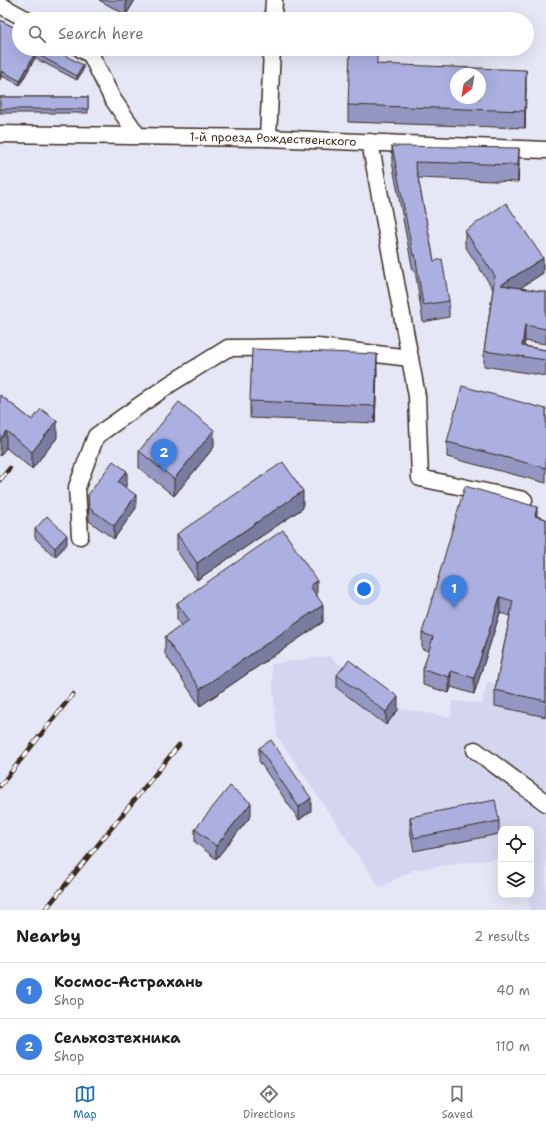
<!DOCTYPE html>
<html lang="en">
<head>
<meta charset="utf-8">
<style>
	:root { --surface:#fff; --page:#f6f6f6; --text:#202124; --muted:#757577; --line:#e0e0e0; --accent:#1f6fb2 }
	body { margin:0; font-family:"Shantell Sans",sans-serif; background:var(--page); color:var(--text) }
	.controls { position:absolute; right:12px; bottom:12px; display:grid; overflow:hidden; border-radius:8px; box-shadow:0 4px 16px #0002 }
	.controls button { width:36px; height:36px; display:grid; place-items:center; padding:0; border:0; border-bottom:1px solid var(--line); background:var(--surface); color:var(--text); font:20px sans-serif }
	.compass { position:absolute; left:450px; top:68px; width:36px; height:36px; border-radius:50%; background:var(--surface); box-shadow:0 4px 16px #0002; rotate:211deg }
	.you { position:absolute; left:364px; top:589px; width:14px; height:14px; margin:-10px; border:3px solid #fff; border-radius:50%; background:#1a73e8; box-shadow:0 0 0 6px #1a73e833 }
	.badge { display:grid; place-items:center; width:26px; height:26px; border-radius:50%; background:var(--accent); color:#fff; font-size:13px; font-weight:700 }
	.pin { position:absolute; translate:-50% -33px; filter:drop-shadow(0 1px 2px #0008) }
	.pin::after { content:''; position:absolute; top:21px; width:14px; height:12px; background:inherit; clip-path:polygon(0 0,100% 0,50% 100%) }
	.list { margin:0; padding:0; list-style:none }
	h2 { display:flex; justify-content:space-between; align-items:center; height:52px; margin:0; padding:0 16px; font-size:17px }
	h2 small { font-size:13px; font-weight:400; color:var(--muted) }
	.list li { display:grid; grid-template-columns:26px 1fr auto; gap:12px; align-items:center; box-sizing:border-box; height:56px; padding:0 16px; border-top:1px solid var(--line) }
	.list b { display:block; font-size:15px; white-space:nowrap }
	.list p { margin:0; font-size:13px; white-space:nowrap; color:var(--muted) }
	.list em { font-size:13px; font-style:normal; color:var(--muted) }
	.icon { flex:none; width:22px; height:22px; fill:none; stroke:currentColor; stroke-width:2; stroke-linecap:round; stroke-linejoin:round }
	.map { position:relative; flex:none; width:546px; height:910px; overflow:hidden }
	.search { position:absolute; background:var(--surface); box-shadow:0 4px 16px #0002; left:12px; right:12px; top:12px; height:44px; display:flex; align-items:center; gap:10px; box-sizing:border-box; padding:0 14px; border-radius:22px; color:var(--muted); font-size:15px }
	.sheet { height:164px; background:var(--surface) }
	nav { display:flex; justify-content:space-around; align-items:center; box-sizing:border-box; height:56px; border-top:1px solid var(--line); background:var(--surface); font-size:11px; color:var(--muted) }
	nav a { display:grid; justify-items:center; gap:2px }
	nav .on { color:var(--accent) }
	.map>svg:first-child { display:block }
	.built { fill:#d4d6f0 }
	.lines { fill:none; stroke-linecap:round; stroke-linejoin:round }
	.minor-casing { stroke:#3b2a1e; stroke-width:19 }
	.minor { stroke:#fff; stroke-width:16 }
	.rail-casing { stroke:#3b2a1e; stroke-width:4.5 }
	.rail { stroke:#fff; stroke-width:3; stroke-dasharray:9; stroke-linecap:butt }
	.wall { fill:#9397c2; stroke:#3b2a1e }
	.shaded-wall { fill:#787b9e; stroke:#3b2a1e }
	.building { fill:#abb0e1; stroke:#3b2a1e; fill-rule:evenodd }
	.labels { text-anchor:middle; stroke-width:3; stroke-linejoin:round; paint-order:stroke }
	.street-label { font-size:12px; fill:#3b2a1e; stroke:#fff }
</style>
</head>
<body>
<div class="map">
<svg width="546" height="910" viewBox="0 0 546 910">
	<rect width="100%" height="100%" fill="#e6e7f6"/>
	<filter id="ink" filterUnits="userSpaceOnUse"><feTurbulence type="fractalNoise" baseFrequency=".025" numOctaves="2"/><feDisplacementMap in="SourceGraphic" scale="8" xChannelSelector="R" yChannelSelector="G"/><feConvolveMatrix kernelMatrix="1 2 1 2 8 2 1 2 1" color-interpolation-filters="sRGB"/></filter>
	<g filter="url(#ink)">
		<path class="built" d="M 329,656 L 398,708 L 450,717 L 453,701 L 482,704 L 487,682 L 546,695 L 546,910 L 530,910 L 528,895 L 531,895 L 531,829 L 501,829 L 501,858 L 413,870 L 380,888 L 277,736 L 271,664 Z"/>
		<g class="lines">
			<defs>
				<g id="minor">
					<path d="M 0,5 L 26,19"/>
					<path d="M 273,19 L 274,0"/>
					<path d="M 81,49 L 91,55 L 112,98 L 138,136"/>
					<path id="s1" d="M 0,134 L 268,138 L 546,150"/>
					<path d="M 268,138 L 272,49"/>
					<path d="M 370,142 L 417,396 L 420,478 L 524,500"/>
					<path d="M 80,536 L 77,487 L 96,436 L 170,384 L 228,348 L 318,347 L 410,358"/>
					<path d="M 475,750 L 546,803"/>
				</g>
			</defs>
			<use href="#minor" class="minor-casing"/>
			<use href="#minor" class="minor"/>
			<defs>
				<g id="rail">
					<path d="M 0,480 L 10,468"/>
					<path d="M 0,786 L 73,694"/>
					<path d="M 45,910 L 179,745"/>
				</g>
			</defs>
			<use href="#rail" class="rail-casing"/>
			<use href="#rail" class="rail"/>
		</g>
		<g class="wall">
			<path d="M 99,0 L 135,0 L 126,15 Z"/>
			<path d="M 0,20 L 53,49 L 83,70 L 77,80 L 35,58 L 20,85 L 2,76 Z"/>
			<path d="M 377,64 L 526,87 L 525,128 L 348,122 L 348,105 Z"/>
			<rect x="0" y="97" width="88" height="16"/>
			<path d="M 392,146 L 519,164 L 518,182 L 418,178 L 434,261 L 449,301 L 449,317 L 423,322 L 415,270 L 413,271 L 392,162 Z"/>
			<path d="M 465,231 L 543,273 L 520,288 L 546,292 L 546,344 L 525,341 L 524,346 L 546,350 L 546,376 L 484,366 L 484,351 L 493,289 L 465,246 Z"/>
			<path d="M 377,371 L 375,423 L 250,418 L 250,401 Z"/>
			<path d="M 0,395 L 32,420 L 57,438 L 32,469 L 6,448 Z"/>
			<path d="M 546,409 L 546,483 L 447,457 L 447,442 Z"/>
			<path d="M 214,447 L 174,496 L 139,468 L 139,451 Z"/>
			<path d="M 127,484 L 125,487 L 136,508 L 114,539 L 89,521 L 88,495 Z"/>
			<path d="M 303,508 L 197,580 L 177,551 L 177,534 Z"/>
			<path d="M 537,516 L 546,519 L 546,717 L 495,706 L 495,690 L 510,616 L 500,613 L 474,694 L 451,687 L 449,693 L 423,685 L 423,669 L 429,651 L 422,649 L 422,633 Z"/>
			<path d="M 35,529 L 67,544 L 55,557 L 35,538 Z"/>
			<path d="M 317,596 L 323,622 L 200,706 L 165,654 L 165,637 L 181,626 L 177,620 L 177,603 Z"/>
			<path d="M 337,675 L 398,710 L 386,725 L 337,688 Z"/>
			<path d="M 259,748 L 311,811 L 299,820 L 259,761 Z"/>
			<path d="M 251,816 L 216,859 L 195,842 L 195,829 Z"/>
			<path d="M 410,817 L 499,821 L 499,834 L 414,851 L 410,830 Z"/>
		</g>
		<g class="shaded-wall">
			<path d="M 126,0 L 135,0 L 126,15 Z"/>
			<path d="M 35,53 L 35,58 L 20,85 L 20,81 Z"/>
			<path d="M 83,65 L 83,70 L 77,80 L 77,76 Z"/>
			<path d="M 526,70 L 526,87 L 525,128 L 525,111 Z"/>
			<path d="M 2,71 L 2,76 L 0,80 L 0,76 Z"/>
			<path d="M 519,148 L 519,164 L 518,182 L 518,165 Z"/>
			<path d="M 543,258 L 543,273 L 501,301 L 501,285 Z"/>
			<path d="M 525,325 L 525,341 L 522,357 L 522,346 Z"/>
			<path d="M 377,354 L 377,371 L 375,423 L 375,406 Z"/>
			<path d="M 57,421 L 57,438 L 32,469 L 32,452 Z"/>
			<path d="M 214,430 L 214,447 L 174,496 L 174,479 Z"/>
			<path d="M 6,431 L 6,448 L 0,456 L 0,440 Z"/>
			<path d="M 127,471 L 127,484 L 118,495 L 118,482 Z"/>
			<path d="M 303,491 L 303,508 L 197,580 L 197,563 Z"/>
			<path d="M 136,495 L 136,508 L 114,539 L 114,526 Z"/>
			<path d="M 537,507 L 537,523 L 535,516 Z"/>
			<path d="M 67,535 L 67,544 L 55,557 L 55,548 Z"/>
			<path d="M 317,581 L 317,598 L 310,586 Z"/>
			<path d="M 500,597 L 500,613 L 474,694 L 474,678 Z"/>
			<path d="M 323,605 L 323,622 L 200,706 L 200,689 Z"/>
			<path d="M 451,671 L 451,687 L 449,693 L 449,677 Z"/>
			<path d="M 398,697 L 398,710 L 386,725 L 386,712 Z"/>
			<path d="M 311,798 L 311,811 L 299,820 L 299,807 Z"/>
			<path d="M 251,803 L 251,816 L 216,859 L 216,846 Z"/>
		</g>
		<g class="building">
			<path d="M 0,20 L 19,30 L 19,49 L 53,49 L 83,65 L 77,76 L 35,53 L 20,81 L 2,71 L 0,76 Z"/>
			<path d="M 350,49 L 377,49 L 377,64 L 526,70 L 525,111 L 348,105 ZM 456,74 L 480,74 L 480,98 L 456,98 Z"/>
			<rect x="0" y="97" width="88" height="12"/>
			<path d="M 392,146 L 519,148 L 518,165 L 415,162 L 434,261 L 442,259 L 449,301 L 423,305 L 415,254 L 413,255 Z"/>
			<path d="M 506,203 L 543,258 L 501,285 L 546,292 L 546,329 L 525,325 L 522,346 L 546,350 L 546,360 L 484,351 L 495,276 L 465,231 Z"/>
			<path d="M 252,349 L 377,354 L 375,406 L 250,401 Z"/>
			<path d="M 462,386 L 546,409 L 546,468 L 447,442 Z"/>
			<path d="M 0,395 L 32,420 L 41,409 L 57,421 L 32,452 L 6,431 L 0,440 Z"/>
			<path d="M 179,402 L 214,430 L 174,479 L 139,451 Z"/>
			<path d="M 113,461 L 127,471 L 118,482 L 136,495 L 114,526 L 89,508 L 88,495 Z"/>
			<path d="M 283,462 L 303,491 L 197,563 L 177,534 Z"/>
			<path d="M 465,486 L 537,507 L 535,516 L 546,519 L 546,701 L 495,690 L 513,601 L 500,597 L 474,678 L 451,671 L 449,677 L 423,669 L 433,637 L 422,633 Z"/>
			<path d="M 47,516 L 67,535 L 55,548 L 35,529 Z"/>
			<path d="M 283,530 L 317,581 L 310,586 L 323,605 L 200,689 L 165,637 L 189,620 L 177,603 Z"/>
			<path d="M 349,660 L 398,697 L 386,712 L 337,675 Z"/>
			<path d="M 271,740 L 311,798 L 299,807 L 259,748 Z"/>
			<path d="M 230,786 L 251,803 L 216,846 L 195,829 Z"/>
			<path d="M 495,800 L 499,821 L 414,838 L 410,817 Z"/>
		</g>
	</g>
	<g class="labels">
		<g class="street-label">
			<text dy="4" stroke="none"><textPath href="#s1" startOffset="273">1-й проезд Рождественского</textPath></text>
		</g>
	</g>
</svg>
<div class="controls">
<button><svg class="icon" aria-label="locate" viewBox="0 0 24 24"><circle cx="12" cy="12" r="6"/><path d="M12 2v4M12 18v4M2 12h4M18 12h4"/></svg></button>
<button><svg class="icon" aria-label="layers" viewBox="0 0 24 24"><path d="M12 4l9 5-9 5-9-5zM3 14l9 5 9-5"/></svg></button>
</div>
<svg class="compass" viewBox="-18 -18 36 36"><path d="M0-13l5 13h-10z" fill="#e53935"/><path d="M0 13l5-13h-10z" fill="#757577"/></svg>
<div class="you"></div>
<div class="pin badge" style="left:454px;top:608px;background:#3f7fe0">1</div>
<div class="pin badge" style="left:164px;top:472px;background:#3f7fe0">2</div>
<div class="search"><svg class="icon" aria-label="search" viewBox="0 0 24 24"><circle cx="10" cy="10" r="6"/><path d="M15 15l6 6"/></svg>Search here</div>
</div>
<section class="sheet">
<h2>Nearby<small>2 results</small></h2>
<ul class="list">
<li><span class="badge" style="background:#3f7fe0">1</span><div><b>Космос-Астрахань</b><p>Shop</p></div><em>40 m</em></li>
<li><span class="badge" style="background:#3f7fe0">2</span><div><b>Сельхозтехника</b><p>Shop</p></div><em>110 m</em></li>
</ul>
</section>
<nav>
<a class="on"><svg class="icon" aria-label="map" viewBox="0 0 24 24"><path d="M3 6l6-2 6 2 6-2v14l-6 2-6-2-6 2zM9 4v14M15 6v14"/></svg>Map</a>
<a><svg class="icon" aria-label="directions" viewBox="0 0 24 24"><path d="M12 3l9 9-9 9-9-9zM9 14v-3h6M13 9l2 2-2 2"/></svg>Directions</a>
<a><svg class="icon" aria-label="saved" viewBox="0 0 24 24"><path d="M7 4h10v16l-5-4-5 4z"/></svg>Saved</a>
</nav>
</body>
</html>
